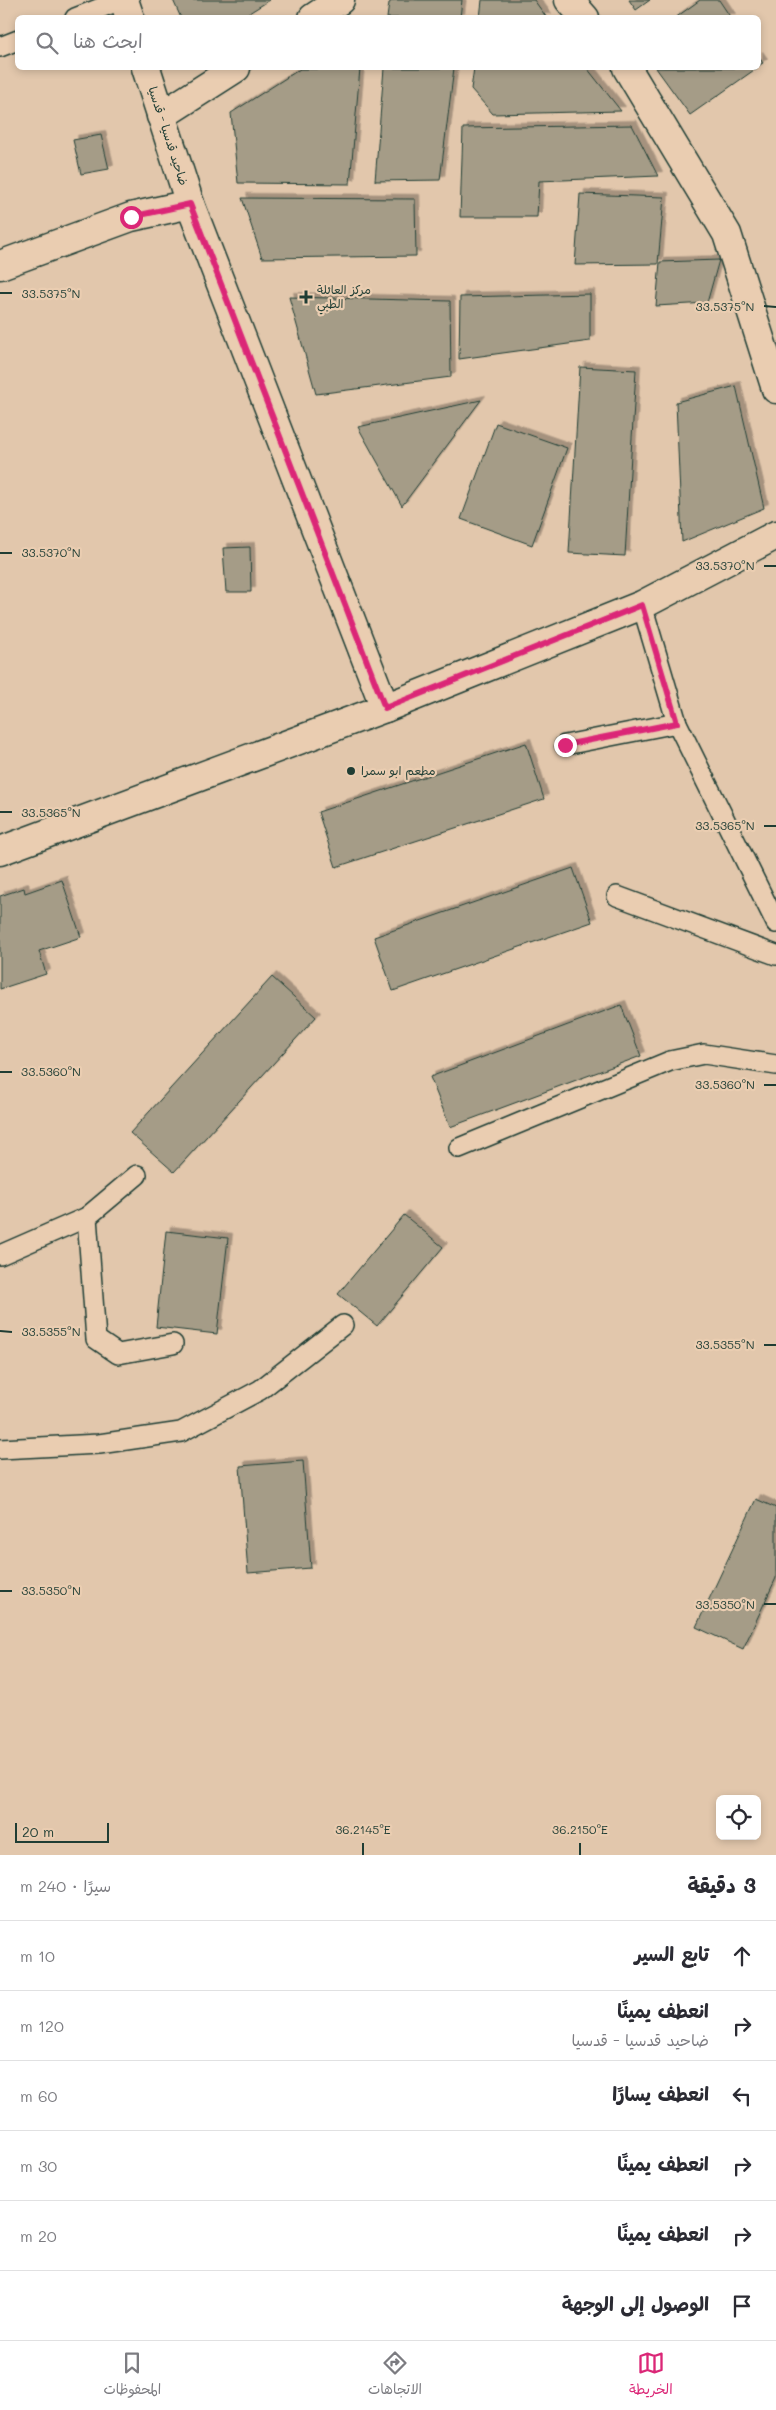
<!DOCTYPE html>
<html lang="ar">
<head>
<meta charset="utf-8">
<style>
	:root { --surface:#fff; --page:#f2f2f3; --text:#2b2b33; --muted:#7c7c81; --line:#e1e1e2; --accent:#db2777 }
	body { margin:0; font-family:Mali,"Playpen Sans Arabic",sans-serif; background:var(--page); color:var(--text); direction:rtl }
	.controls { position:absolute; right:15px; bottom:15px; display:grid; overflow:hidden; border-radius:8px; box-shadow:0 2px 8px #0003 }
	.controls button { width:45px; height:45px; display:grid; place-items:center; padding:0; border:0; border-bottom:1px solid var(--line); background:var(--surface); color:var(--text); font:25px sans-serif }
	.scale { position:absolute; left:15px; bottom:12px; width:94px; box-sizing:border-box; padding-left:5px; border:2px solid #1f3d34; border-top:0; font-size:14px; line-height:18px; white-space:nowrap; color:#1f3d34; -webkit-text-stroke:4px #eacdb1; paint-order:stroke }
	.stop { position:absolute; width:15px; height:15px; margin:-11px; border:4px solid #db2777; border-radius:50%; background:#fff }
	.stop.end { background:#db2777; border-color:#fff; box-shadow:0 1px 5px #0008 }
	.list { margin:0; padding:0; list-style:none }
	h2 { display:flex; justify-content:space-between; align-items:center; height:65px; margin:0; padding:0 20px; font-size:21px }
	h2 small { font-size:16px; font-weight:400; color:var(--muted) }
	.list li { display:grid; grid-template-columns:32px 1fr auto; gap:15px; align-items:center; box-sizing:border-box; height:70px; padding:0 20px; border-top:1px solid var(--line) }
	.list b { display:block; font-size:19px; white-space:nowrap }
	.list p { margin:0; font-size:16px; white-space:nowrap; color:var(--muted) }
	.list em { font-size:16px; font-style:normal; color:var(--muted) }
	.icon { flex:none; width:28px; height:28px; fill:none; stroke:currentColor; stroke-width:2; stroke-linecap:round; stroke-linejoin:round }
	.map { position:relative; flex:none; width:776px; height:1855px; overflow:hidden; direction:ltr }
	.search { position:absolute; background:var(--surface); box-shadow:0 2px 8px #0003; left:15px; right:15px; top:15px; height:55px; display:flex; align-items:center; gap:12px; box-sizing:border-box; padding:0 18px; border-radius:8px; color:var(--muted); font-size:19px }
	.sheet { height:485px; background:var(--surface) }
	nav { display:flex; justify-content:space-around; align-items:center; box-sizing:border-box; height:70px; border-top:1px solid var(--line); background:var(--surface); font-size:14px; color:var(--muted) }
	nav a { display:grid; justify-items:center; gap:2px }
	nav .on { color:var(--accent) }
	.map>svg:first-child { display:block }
	.building { fill:#a59c87; stroke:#1f3d34; filter:url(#shadow) }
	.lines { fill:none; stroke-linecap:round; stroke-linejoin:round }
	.service-casing { stroke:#1f3d34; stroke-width:22 }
	.minor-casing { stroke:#1f3d34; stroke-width:31 }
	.secondary-casing { stroke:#1f3d34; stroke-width:31 }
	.primary-casing { stroke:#1f3d34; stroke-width:31 }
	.service { stroke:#eacdb1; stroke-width:19 }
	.minor { stroke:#eacdb1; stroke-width:28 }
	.secondary { stroke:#eacdb1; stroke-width:28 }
	.primary { stroke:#eacdb1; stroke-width:28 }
	.route { stroke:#db2777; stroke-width:6 }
	.ticks { fill:none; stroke:#1f3d34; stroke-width:2 }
	.poi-dot { fill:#1f3d34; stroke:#eacdb1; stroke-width:2 }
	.labels { text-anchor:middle; stroke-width:4.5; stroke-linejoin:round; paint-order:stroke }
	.street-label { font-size:12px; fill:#1f3d34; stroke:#eacdb1 }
	.poi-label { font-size:12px; fill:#1f3d34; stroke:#eacdb1; text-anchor:start }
	.ticks-label { font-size:12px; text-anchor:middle; fill:#1f3d34; stroke:#eacdb1; stroke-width:4.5; stroke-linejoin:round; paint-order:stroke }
</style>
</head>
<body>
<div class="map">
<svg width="776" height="1855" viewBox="0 0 776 1855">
	<defs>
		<filter id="shadow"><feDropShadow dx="4.5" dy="-4.5" stdDeviation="0" flood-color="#0004"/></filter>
	</defs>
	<rect width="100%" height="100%" fill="#e2c7ac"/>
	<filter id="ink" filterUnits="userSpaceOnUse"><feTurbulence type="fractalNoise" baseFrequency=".02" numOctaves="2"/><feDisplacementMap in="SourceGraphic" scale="10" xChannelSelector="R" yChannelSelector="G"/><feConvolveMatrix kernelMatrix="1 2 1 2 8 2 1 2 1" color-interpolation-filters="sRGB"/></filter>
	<g filter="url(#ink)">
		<g class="building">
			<path d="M 173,0 L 270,0 L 241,18 L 181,18 Z"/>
			<path d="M 394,0 L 462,0 L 460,18 L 387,18 L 389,3 Z"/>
			<path d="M 482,0 L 534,0 L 547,18 L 480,18 Z"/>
			<path d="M 629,0 L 650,0 L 636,10 Z"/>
			<path d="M 700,0 L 719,0 L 731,18 L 675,18 Z"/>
			<path d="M 758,56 L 763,63 L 758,66 Z"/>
			<path d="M 324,68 L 360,68 L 350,184 L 238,183 L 231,113 L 300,69 L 324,69 Z"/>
			<path d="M 384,68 L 454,68 L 440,180 L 375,181 Z"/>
			<path d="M 474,68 L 587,68 L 621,111 L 493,114 L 471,89 Z"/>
			<path d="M 656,68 L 757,68 L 690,115 Z"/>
			<path d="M 632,125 L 658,176 L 539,181 L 537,217 L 460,217 L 463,128 Z"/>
			<path d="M 101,135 L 109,169 L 81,174 L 73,140 Z"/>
			<path d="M 580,194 L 664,197 L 658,264 L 575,265 Z"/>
			<path d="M 242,198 L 415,199 L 416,256 L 262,258 Z"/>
			<path d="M 719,260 L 707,303 L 656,306 L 660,262 Z"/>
			<path d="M 590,294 L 590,341 L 459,359 L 460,297 Z"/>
			<path d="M 289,297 L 450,301 L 451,377 L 316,394 Z"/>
			<path d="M 580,367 L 636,370 L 625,556 L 569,553 Z"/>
			<path d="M 736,386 L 764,508 L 682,542 L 676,402 Z"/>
			<path d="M 481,400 L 402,506 L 358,427 Z"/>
			<path d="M 496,423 L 567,448 L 532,545 L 461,519 Z"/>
			<path d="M 250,547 L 251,592 L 226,592 L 223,548 Z"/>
			<path d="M 526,743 L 544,799 L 336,867 L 318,812 Z"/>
			<path d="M 573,868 L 592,922 L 393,991 L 374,937 Z"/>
			<path d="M 62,880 L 81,937 L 39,951 L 46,974 L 0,989 L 0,896 L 24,888 L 25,893 Z"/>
			<path d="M 272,977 L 316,1017 L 174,1172 L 130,1133 Z"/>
			<path d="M 621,1005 L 641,1056 L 450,1127 L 430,1077 Z"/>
			<path d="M 404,1215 L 443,1247 L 377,1326 L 338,1294 Z"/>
			<path d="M 166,1231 L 228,1238 L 217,1334 L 156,1327 Z"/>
			<path d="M 303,1461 L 311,1568 L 248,1573 L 240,1466 Z"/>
			<path d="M 756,1499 L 776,1508 L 776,1578 L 743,1649 L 696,1627 Z"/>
		</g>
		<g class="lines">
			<defs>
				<g id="service">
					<path d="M 75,18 L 121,0"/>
					<path d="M 0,47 L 18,40"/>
					<path d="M 642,605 L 677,723 L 776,923"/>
					<path d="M 565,745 L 677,723"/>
					<path d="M 617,896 L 776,955"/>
					<path d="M 459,1148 L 670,1061 L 704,1054 L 776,1065"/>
					<path d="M 87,1217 L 96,1339 L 118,1354 L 173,1344"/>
					<path d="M 0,1255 L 87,1217 L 137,1175"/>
					<path d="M 0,1449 L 99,1444 L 181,1432 L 260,1390 L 343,1325"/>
				</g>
				<g id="minor">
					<path d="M 569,0 L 585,18"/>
					<path d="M 313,18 L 340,0"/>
					<path d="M 627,68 L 727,234 L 776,389"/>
					<path d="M 161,116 L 236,68"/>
					<path d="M 0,265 L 131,217 L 190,204"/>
				</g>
				<g id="secondary">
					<path d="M 124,0 L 130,18"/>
					<path d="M 146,68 L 190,204 L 385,708"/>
				</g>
				<path id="primary" d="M 0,851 L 385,708 L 642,605 L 776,535"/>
			</defs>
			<use href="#service" class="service-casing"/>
			<use href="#minor" class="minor-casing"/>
			<use href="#secondary" class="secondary-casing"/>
			<use href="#primary" class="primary-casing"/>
			<use href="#service" class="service"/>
			<use href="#minor" class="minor"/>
			<use href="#secondary" class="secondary"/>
			<use href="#primary" class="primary"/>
		</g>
	</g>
	<g class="lines" filter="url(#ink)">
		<path class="route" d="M 131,217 L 190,204 L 385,708 L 642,605 L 677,723 L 565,745"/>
	</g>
	<path class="ticks" d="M 0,293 L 12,293M 764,306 L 776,307M 0,553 L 12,553M 764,566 L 776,566M 0,812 L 12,812M 764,826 L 776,826M 0,1072 L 12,1072M 764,1085 L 776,1085M 0,1331 L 12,1332M 764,1345 L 776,1345M 0,1591 L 12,1591M 764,1604 L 776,1604M 363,1855 L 363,1843M 580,1855 L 580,1843"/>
	<g class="poi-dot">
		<path d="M303.5 289.5h5v5h5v5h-5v5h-5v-5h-5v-5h5z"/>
		<circle cx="351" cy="771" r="5"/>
	</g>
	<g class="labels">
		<g class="street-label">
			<text transform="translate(168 136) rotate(72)" y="4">ضاحيد قدسيا - قدسيا</text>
		</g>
		<g class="poi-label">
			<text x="317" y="294">مركز العائلة<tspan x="317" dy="14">الطبي</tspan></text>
			<text x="361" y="775">مطعم ابو سمرا</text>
		</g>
	</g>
	<g class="ticks-label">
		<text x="51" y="298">33.5375°N</text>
		<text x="725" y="311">33.5375°N</text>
		<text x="51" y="557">33.5370°N</text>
		<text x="725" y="570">33.5370°N</text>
		<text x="51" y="817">33.5365°N</text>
		<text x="725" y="830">33.5365°N</text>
		<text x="51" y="1076">33.5360°N</text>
		<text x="725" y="1089">33.5360°N</text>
		<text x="51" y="1336">33.5355°N</text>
		<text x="725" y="1349">33.5355°N</text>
		<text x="51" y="1595">33.5350°N</text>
		<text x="725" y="1609">33.5350°N</text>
		<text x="363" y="1834">36.2145°E</text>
		<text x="580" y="1834">36.2150°E</text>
	</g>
</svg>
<div class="controls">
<button><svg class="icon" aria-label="locate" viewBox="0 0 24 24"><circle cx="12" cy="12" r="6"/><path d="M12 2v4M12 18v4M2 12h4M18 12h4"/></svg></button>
</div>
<div class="scale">20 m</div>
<div class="stop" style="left:131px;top:217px"></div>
<div class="stop end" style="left:565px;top:745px"></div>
<div class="search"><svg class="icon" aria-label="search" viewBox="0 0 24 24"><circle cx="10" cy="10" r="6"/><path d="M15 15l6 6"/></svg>ابحث هنا</div>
</div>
<section class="sheet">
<h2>3 دقيقة<small>سيرًا · 240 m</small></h2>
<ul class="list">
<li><svg class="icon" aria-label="ahead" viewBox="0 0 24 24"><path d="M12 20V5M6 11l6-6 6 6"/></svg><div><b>تابع السير</b></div><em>10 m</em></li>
<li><svg class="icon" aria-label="right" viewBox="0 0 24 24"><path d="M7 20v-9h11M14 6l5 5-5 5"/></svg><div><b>انعطف يمينًا</b><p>ضاحيد قدسيا - قدسيا</p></div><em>120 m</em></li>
<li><svg class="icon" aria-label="left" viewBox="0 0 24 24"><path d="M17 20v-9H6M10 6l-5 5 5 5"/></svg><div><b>انعطف يسارًا</b></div><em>60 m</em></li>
<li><svg class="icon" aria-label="right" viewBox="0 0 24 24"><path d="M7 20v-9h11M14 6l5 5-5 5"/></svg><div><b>انعطف يمينًا</b></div><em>30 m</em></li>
<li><svg class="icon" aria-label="right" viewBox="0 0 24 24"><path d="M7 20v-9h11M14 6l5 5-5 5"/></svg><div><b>انعطف يمينًا</b></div><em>20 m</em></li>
<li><svg class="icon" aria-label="arrive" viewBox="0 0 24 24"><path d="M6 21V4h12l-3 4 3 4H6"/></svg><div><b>الوصول إلى الوجهة</b></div></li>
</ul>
</section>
<nav>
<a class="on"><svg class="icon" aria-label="map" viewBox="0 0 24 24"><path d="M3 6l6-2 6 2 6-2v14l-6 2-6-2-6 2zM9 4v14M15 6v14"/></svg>الخريطة</a>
<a><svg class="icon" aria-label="directions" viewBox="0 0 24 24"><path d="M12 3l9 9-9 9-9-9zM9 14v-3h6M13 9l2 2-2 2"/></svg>الاتجاهات</a>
<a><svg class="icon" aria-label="saved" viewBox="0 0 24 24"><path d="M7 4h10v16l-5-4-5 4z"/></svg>المحفوظات</a>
</nav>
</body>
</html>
